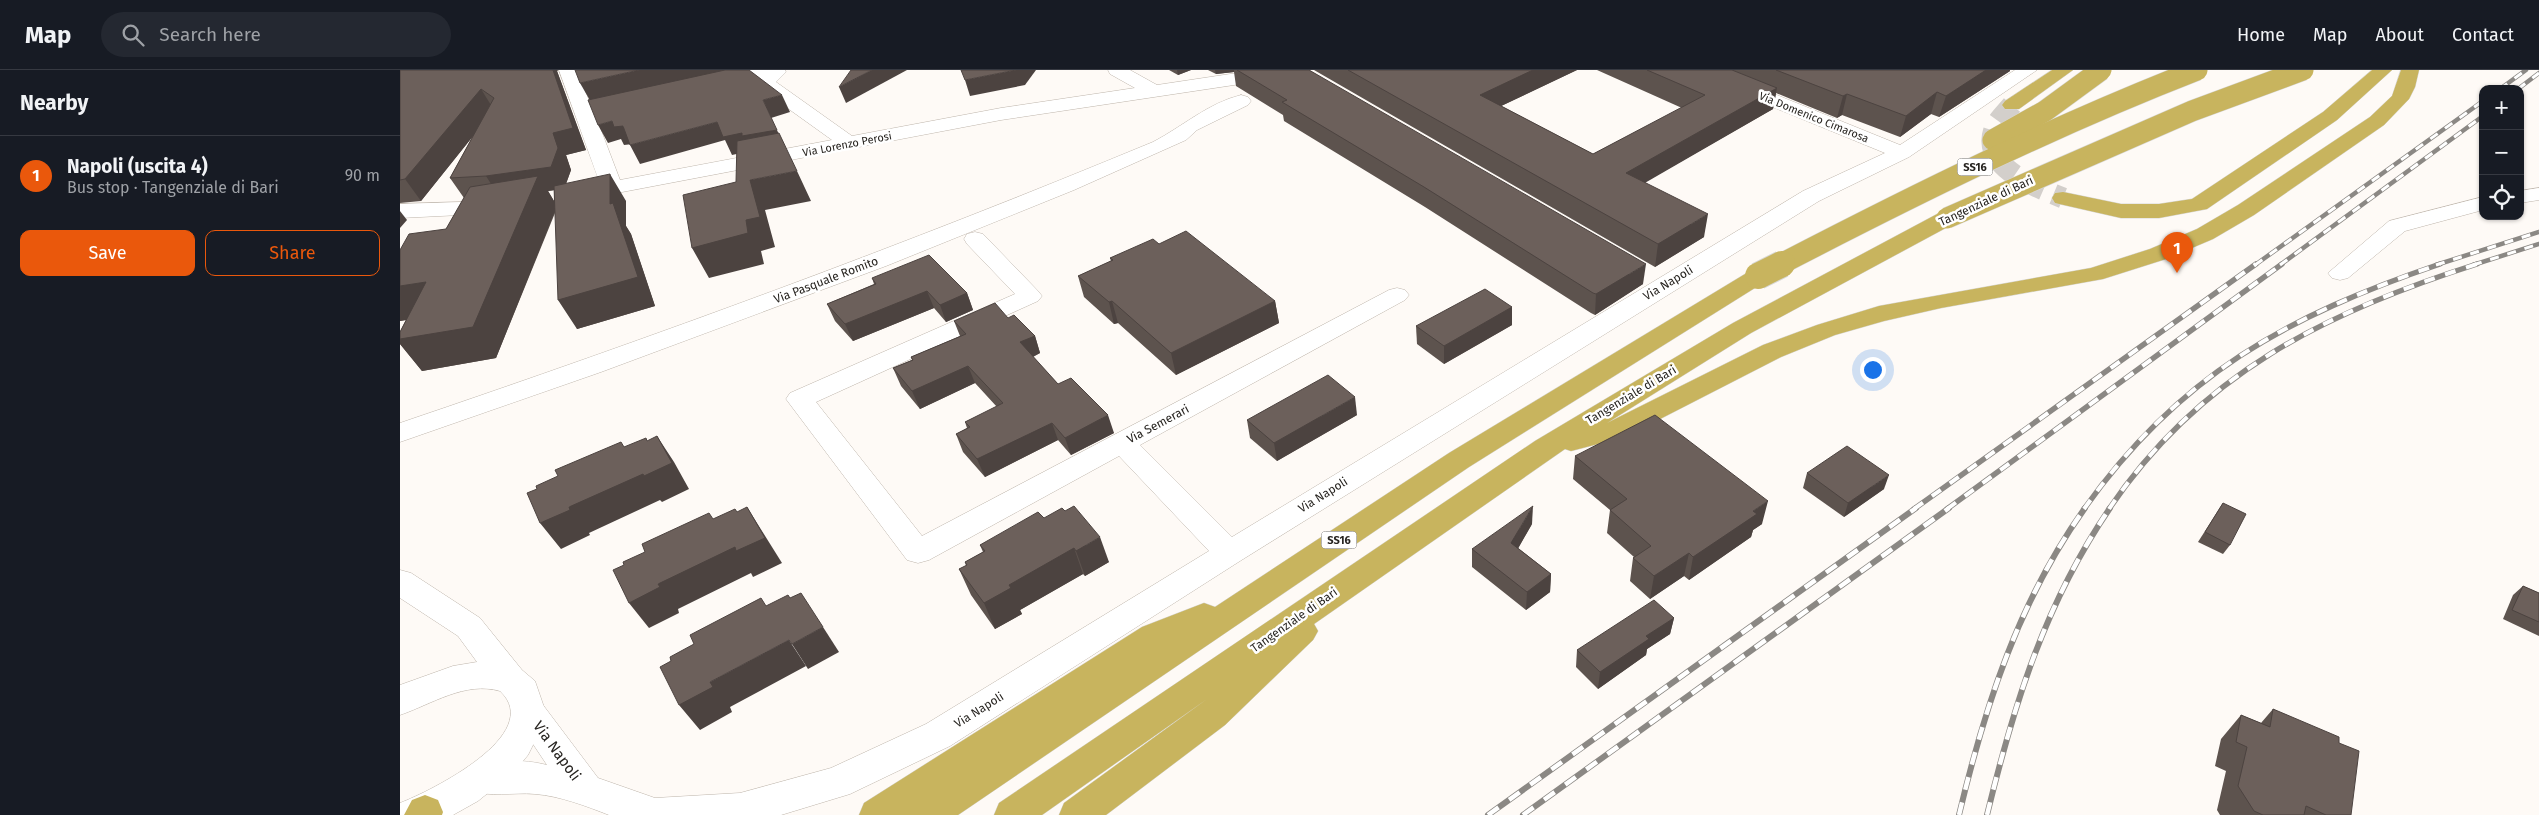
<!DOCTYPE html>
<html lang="en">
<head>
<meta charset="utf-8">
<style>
	:root { --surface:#171b24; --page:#242831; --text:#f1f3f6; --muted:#9ea1a6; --line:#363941; --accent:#ea580c }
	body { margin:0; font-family:"Fira Sans",sans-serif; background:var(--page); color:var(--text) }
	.controls { position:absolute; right:15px; top:15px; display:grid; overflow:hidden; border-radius:10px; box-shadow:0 1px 4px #0004 }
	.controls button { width:45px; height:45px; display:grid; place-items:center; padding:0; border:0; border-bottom:1px solid var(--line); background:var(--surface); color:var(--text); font:25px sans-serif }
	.you { position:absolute; left:1472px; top:299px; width:18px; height:18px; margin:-12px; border:4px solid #fff; border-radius:50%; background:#1a73e8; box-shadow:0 0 0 8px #1a73e833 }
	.badge { display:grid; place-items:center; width:32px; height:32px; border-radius:50%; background:var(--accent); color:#fff; font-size:16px; font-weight:700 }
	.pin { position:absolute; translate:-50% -41px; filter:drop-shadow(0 1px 2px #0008) }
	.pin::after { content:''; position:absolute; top:26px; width:18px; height:15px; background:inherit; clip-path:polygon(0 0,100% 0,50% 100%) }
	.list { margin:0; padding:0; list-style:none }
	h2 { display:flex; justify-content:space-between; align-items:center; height:65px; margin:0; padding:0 20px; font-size:21px }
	h2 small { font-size:16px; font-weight:400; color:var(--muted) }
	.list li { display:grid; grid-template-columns:32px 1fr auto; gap:15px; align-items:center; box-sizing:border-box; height:80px; padding:0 20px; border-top:1px solid var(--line) }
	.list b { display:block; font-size:19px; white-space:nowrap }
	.list p { margin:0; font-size:16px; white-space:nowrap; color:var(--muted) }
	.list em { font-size:16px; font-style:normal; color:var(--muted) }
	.actions { display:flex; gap:10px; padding:15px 20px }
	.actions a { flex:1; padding:11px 0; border:1px solid var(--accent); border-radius:10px; text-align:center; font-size:18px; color:var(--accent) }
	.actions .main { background:var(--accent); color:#fff }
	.icon { flex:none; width:28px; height:28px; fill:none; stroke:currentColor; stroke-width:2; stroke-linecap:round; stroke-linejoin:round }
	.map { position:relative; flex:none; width:2139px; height:745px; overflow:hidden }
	header { display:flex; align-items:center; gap:30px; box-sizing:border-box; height:70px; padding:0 25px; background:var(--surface); border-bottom:1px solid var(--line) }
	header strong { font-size:24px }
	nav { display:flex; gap:28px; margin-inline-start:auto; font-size:18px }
	.search { width:350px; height:45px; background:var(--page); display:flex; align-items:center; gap:12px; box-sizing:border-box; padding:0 18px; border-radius:28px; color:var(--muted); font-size:19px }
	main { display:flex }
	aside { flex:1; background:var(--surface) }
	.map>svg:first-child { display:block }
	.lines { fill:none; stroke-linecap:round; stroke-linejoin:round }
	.trunk-tunnel { stroke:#d3cfcb; stroke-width:21; stroke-dasharray:21 11; stroke-linecap:butt }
	.minor-casing { stroke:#beb5ab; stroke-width:1 }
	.tertiary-casing { stroke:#beb5ab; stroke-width:1 }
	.trunk-casing { stroke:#d8d8d7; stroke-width:1 }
	.minor { fill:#fff; fill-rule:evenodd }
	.tertiary { fill:#fff; fill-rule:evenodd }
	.trunk { fill:#c8b45e; fill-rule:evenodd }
	.rail-far2-casing { stroke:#8b8884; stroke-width:4.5 }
	.rail-far1-casing { stroke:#8b8884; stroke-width:5.5 }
	.rail-casing { stroke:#8b8884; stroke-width:6 }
	.rail-far2 { stroke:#fff; stroke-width:3; stroke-dasharray:9; stroke-linecap:butt }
	.rail-far1 { stroke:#fff; stroke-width:4; stroke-dasharray:11; stroke-linecap:butt }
	.rail { stroke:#fff; stroke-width:4.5; stroke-dasharray:13; stroke-linecap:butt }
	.trunk-bridge-far1-casing { stroke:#d8d8d7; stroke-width:22; stroke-linecap:butt }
	.trunk-bridge-casing { stroke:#d8d8d7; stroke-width:28; stroke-linecap:butt }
	.trunk-bridge-far1 { stroke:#c8b45e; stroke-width:21 }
	.trunk-bridge { stroke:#c8b45e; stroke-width:26 }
	.wall { fill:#5d534e; fill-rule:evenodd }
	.shaded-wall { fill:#4c4340 }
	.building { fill:#6c605b; stroke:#4c4340 }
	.labels { text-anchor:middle; stroke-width:5; stroke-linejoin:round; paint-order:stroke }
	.far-street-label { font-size:11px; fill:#272420; stroke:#fff }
	.shield { fill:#fff; stroke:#686663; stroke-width:1 }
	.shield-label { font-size:11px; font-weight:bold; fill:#272420 }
	.street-label { font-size:12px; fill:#272420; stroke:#fff }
	.near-street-label { font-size:15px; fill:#272420; stroke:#fff }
</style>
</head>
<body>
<header>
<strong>Map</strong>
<div class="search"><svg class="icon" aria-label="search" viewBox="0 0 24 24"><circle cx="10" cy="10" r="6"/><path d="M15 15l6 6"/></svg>Search here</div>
<nav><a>Home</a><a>Map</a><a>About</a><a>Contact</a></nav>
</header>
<main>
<aside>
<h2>Nearby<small></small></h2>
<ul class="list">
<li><span class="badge">1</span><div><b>Napoli (uscita 4)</b><p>Bus stop · Tangenziale di Bari</p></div><em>90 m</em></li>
</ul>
<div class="actions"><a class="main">Save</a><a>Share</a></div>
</aside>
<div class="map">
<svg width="2139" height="745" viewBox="0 0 2139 745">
	<rect width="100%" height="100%" fill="#fefaf6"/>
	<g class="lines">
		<path class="trunk-tunnel" d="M 1612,35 C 1607,41 1601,47 1597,53 C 1574,95 1634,116 1663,128"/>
		<defs>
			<g id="minor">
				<path d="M 159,0 L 177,0 L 191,36 L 229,27 L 236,29 L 239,33 L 236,37 L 196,47 L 220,110 L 432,70 L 358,17 L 356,13 L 358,10 L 317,19 L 310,17 L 308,13 L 310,9 L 349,0 L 385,0 L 386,2 L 376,12 L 452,66 L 601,38 L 735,18 L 710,4 L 708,0 L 730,0 L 757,15 L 857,0 L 903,0 L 901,4 L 894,6 L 601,50 L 180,130 L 172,129 L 169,124 L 172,119 L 200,114 Z"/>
				<path d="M 1290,0 L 1315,0 L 1500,75 L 1615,0 L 1637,0 L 1509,87 L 1419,131 L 840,491 L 550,676 L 450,724 L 381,745 L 209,745 C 186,736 160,726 135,724 C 112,722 91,728 69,720 L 64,709 L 69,698 C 92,689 124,689 147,695 L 111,641 L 116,631 L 128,626 L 140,631 L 198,708 L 255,728 L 340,723 L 431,698 L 526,654 L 809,481 L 719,386 L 529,490 L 518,493 L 507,490 L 386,329 L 390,323 L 615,224 L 567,174 L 564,169 L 567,164 L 575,162 L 583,164 L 638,221 L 642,226 L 638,231 L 416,332 L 522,466 L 989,220 L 997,218 L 1005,220 L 1009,225 L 1005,230 L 740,375 L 832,467 L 1403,121 L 1485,83 L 1292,4 Z"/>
				<path d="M 841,25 L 848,27 L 851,31 L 848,35 L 797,60 L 786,70 L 674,120 L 486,196 L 201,302 L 0,372 L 0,353 C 254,267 505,175 753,72 C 782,57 808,33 841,25 Z"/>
				<path d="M 2139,118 L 2139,130 L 2120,133 L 2120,121 Z"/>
				<path d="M 2083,127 L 2083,140 L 2005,161 L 1948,208 L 1940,210 L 1932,208 L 1928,203 L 1989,151 Z"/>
				<path d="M 93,131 L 101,133 L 104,138 L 101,143 L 0,148 L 0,134 Z"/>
			</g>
			<path id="tertiary" d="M 0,500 L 11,503 L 80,548 L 122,600 L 135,611 L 145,640 L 142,657 L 128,685 L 114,702 L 78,731 L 53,745 L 0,745 L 0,733 C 31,721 146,664 100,621 C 65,611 32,634 0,645 L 0,615 L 53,596 L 77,592 L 58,566 L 0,528 Z"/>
			<g id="trunk">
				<path d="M 1652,0 L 1673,0 L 1619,39 L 1605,39 L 1602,35 L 1605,31 Z"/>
				<path d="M 1972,0 L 1992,0 L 1937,50 L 1807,139 L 1759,148 L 1721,148 L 1655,133 L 1652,128 L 1655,123 L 1663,122 L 1721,134 L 1759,134 L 1792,129 L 1923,42 Z"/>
				<path d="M 2001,0 L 2019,0 L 2015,17 L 2009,29 L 1984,55 L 1854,145 L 1813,169 L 1766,189 L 1703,209 L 1541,238 L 1484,251 L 1435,265 L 1381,287 L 1225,367 L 1171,381 L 1165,379 L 914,554 L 918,561 L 913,570 L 825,655 L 706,745 L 659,745 L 664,733 L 807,629 L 642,745 L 594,745 L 599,733 L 1135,371 L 1333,253 L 1539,143 L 1547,141 L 1555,143 L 1558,148 L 1555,153 L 1351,263 L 1207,353 L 1363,275 L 1417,255 L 1479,236 L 1691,198 L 1750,179 L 1797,159 L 1838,135 L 1970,47 L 1992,26 Z"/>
				<path d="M 1358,199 L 1366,201 L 1370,206 L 1366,211 L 1069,397 L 558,745 L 459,745 L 464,733 L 742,557 L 804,533 L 815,537 L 1049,383 L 1350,201 Z"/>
				<path d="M 25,725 L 38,730 L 43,742 L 42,745 L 4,745 L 12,730 Z"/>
			</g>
		</defs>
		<use href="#minor" class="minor-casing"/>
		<use href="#tertiary" class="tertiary-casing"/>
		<use href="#trunk" class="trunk-casing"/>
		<use href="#minor" class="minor"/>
		<use href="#tertiary" class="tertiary"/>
		<use href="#trunk" class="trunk"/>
		<defs>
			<g id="rail-far2">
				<path d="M 2100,19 L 2126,0"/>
				<path d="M 2118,19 L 2139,3"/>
				<path d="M 1855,195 L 2083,31"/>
				<path d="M 1880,195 L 2083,46"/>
				<path d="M 2036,195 L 2139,162"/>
				<path d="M 2073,195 L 2139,174"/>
			</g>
			<g id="rail-far1">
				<path d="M 1514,439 L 1856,194"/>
				<path d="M 1547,439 L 1882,194"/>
				<path d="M 1684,439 C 1779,305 1887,246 2040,194"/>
				<path d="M 1709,439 C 1800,304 1926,242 2077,194"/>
			</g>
			<g id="rail">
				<path d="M 1088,745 L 1516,438"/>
				<path d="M 1123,745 L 1549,438"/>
				<path d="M 1559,745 C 1585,636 1619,530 1685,438"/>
				<path d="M 1587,745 C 1614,634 1645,533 1710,438"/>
			</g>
		</defs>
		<use href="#rail-far2" class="rail-far2-casing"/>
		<use href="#rail-far1" class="rail-far1-casing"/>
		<use href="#rail" class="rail-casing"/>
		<use href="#rail-far2" class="rail-far2"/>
		<use href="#rail-far1" class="rail-far1"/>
		<use href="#rail" class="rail"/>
		<defs>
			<g id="trunk-bridge-far1">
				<path d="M 1593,70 L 1645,41 L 1701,0"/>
				<path d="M 1547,148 L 1792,41 L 1903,0"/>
				<path d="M 1379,195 C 1516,124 1653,56 1797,0"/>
			</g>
			<path id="trunk-bridge" d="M 1358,206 L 1382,194"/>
		</defs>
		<use href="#trunk-bridge-far1" class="trunk-bridge-far1-casing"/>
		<use href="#trunk-bridge" class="trunk-bridge-casing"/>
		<use href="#trunk-bridge-far1" class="trunk-bridge-far1"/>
		<use href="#trunk-bridge" class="trunk-bridge"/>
	</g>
	<g class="wall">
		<path d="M 0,0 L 158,0 L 157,1 L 186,80 L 166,85 L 171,100 L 166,114 L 226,131 L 226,156 L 231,164 L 255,236 L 177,259 L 155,143 L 96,288 L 22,301 L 0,274 L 0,262 L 6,250 L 0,251 L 0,180 L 46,159 L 64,128 L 50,108 L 73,66 L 21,131 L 0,133 ZM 154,120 L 154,131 L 148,121 Z"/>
		<path d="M 769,0 L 791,0 L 778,5 Z"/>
		<path d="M 808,0 L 909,0 L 1243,214 L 1195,245 L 1191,243 L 1025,137 L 884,51 L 883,45 L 836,16 L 834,2 L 816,4 Z"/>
		<path d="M 914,0 L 1177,0 L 1101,36 L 1193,84 L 1282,38 L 1197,0 L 1610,0 L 1610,1 L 1539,47 L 1531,44 L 1500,67 L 1442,45 L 1437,48 L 1376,23 L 1373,39 L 1245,112 L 1304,167 L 1255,197 Z"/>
		<path d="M 759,174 L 875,231 L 879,253 L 776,305 L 718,253 L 714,254 L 684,227 L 678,206 L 711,191 L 710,188 Z"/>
		<path d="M 472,208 L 567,223 L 573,240 L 546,252 L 534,238 L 453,271 L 435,251 L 427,234 L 474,214 Z"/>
		<path d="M 1112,237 L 1112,255 L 1044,294 L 1017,274 L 1016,256 Z"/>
		<path d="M 608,248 L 635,266 L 640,283 L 633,287 L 658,314 L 714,363 L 671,385 L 658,370 L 585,407 L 563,382 L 556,364 L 567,358 L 565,352 L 597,337 L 575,313 L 520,339 L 501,316 L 493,298 L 512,290 L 511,287 L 560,266 L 554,251 Z"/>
		<path d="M 957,345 L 877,391 L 850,368 L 847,350 Z"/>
		<path d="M 1175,386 L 1362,454 L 1353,460 L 1351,467 L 1289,510 L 1284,506 L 1250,529 L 1230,511 L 1233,488 L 1234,487 L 1207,463 L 1210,440 L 1173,409 Z"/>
		<path d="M 1407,403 L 1484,419 L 1444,447 L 1403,418 Z"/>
		<path d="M 1823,433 L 1830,475 L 1823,484 L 1798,472 Z"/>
		<path d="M 644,448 L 709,492 L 685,506 L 683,504 L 620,540 L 622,544 L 595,559 L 571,525 L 559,499 L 566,496 L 565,492 L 583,482 L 580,475 Z"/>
		<path d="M 1132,454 L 1118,478 L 1151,504 L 1150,522 L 1126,540 L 1072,497 L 1072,479 Z"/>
		<path d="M 2123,516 L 2139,523 L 2139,566 L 2103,549 L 2113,525 Z"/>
		<path d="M 1274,548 L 1270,564 L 1247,579 L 1246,585 L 1198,619 L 1176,597 L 1177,580 Z"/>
		<path d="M 1873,639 L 1939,673 L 1951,745 L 1820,745 L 1817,740 L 1826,701 L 1815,696 L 1821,669 L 1841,645 L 1861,653 Z"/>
	</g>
	<g class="shaded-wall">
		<path d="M 153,0 L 158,0 L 157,1 L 186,80 L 166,85 L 171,100 L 164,119 L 148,121 L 157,136 L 96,288 L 22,301 L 0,274 L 0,269 L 100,128 L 86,106 Z"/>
		<path d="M 239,0 L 342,0 L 192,34 L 180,13 Z"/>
		<path d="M 472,0 L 507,0 L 446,33 L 439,17 Z"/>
		<path d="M 616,0 L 636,0 L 625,15 L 570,26 L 565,10 Z"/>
		<path d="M 777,0 L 791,0 L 778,5 Z"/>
		<path d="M 815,0 L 834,0 L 834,2 L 816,4 Z"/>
		<path d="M 1133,0 L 1177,0 L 1080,46 L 1080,25 Z"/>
		<path d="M 1586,0 L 1610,0 L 1610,1 L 1539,47 L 1546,26 Z"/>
		<path d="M 1377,18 L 1373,39 L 1224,125 L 1226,103 Z"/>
		<path d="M 81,19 L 94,40 L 21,131 L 5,109 Z"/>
		<path d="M 1537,22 L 1531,44 L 1500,67 L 1506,46 Z"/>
		<path d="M 1447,24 L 1442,45 L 1437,48 L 1443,26 Z"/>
		<path d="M 382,25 L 390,42 L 371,48 L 363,30 Z"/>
		<path d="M 212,51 L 223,56 L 233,74 L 224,75 L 221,69 L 208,73 L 198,55 Z"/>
		<path d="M 317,52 L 342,63 L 377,60 L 385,78 L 350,81 L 332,85 L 325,70 L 240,94 L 230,75 Z"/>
		<path d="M 397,101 L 411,131 L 365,140 L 375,177 L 361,181 L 364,194 L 309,208 L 292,178 L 346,150 L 350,110 Z"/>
		<path d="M 210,104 L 226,131 L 226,156 L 231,164 L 255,236 L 177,259 L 158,230 L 210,134 Z"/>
		<path d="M 0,141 L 7,150 L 0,158 Z"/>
		<path d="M 1308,144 L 1304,167 L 1255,197 L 1258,174 Z"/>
		<path d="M 1246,194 L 1243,214 L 1195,245 L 1196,224 Z"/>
		<path d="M 26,212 L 50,242 L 0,251 L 0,216 Z"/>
		<path d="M 527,221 L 534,238 L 453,271 L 445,254 Z"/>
		<path d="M 567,223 L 573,240 L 546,252 L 540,235 Z"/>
		<path d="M 712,231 L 718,253 L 714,254 L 709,232 Z"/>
		<path d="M 875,231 L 879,253 L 776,305 L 771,283 Z"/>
		<path d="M 1112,237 L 1112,255 L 1044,294 L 1044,276 Z"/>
		<path d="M 635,266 L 640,283 L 626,290 L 620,272 Z"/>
		<path d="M 568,296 L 575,313 L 520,339 L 512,321 Z"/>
		<path d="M 955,327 L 957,345 L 877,391 L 874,373 Z"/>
		<path d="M 708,345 L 714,363 L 671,385 L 665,368 Z"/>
		<path d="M 652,353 L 658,370 L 585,407 L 577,389 Z"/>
		<path d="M 257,366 L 274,392 L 289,419 L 262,432 L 260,430 L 189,463 L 190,465 L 161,479 L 140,453 L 169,437 Z"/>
		<path d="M 1489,405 L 1484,419 L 1444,447 L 1448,433 Z"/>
		<path d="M 1368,431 L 1362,454 L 1353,460 L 1351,467 L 1289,510 L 1293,487 L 1353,441 Z"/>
		<path d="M 1133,436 L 1132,454 L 1111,491 L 1111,473 Z"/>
		<path d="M 347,437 L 382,493 L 353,507 L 351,503 L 278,539 L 279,543 L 249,558 L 229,533 L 258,514 Z"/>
		<path d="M 700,467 L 709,492 L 685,506 L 676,481 Z"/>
		<path d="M 674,478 L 683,504 L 620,540 L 622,544 L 595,559 L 584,533 L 609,515 Z"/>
		<path d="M 1289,483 L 1284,506 L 1250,529 L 1254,506 Z"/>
		<path d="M 1151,504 L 1150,522 L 1126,540 L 1127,522 Z"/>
		<path d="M 1274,548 L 1270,564 L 1247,579 L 1246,585 L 1198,619 L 1200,602 L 1246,566 Z"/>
		<path d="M 423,557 L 439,582 L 408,599 L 392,574 Z"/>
		<path d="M 389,570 L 406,596 L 330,637 L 332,642 L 300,660 L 279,635 L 310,612 Z"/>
	</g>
	<g class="building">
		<path d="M 0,0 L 153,0 L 173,58 L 153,63 L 158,78 L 151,97 L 86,106 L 50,108 L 94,28 L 81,19 L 5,109 L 0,110 Z"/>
		<path d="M 175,0 L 239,0 L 180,13 Z"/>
		<path d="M 325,0 L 349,0 L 382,25 L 363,30 L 377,60 L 342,66 L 342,63 L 323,67 L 317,52 L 230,75 L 223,56 L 214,57 L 212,51 L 198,55 L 188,30 Z"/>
		<path d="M 451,0 L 472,0 L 439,17 Z"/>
		<path d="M 561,0 L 616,0 L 565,10 Z"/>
		<path d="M 837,0 L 909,0 L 1246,194 L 1196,224 L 1193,223 L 1024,117 L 882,32 L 887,30 Z"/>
		<path d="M 948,0 L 1133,0 L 1080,25 L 1193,84 L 1305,25 L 1247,0 L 1332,0 L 1377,18 L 1226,103 L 1308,144 L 1258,174 Z"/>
		<path d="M 1376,0 L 1586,0 L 1546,26 L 1537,22 L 1506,46 L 1447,24 L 1443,26 Z"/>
		<path d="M 379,63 L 397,101 L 350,110 L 360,147 L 346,150 L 348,163 L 292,178 L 283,125 L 336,112 L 337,71 Z"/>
		<path d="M 210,104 L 210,134 L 213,133 L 214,136 L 238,207 L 158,230 L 154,116 Z"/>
		<path d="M 138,106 L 73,257 L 0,269 L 0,262 L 26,212 L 0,216 L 0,180 L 9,164 L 46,159 L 70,117 Z"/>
		<path d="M 786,161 L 875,231 L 771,283 L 712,231 L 709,232 L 678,206 L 713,190 L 710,188 L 753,169 L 759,174 Z"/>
		<path d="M 529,185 L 567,223 L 540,235 L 527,221 L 445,254 L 427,234 L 476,214 L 472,208 Z"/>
		<path d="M 1085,219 L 1112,237 L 1044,276 L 1016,256 Z"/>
		<path d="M 595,233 L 608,248 L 614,245 L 635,266 L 620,272 L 658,314 L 671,308 L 708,345 L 665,368 L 652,353 L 577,389 L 556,364 L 570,357 L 565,352 L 603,333 L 568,296 L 512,321 L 493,298 L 513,290 L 511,287 L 566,264 L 554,251 Z"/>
		<path d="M 928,305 L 955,327 L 874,373 L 847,350 Z"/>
		<path d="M 1255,345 L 1368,431 L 1353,441 L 1357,444 L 1293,487 L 1289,483 L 1254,506 L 1233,488 L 1251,476 L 1210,440 L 1227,429 L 1175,386 Z"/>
		<path d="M 257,366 L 272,393 L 244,406 L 243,404 L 169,437 L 170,440 L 140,453 L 127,423 L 137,419 L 136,416 L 158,406 L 155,400 L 221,372 L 224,377 L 246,368 L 247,371 Z"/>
		<path d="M 1447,376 L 1489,405 L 1448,433 L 1407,403 Z"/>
		<path d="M 1823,433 L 1846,444 L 1830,475 L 1805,462 Z"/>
		<path d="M 674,436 L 700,467 L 676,481 L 674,478 L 609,515 L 611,518 L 584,533 L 559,499 L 567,495 L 565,492 L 585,481 L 580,475 L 638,442 L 644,448 L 662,438 L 665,441 Z"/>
		<path d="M 1133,436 L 1111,473 L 1151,504 L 1127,522 L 1072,479 Z"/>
		<path d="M 347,437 L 365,468 L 336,481 L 335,477 L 258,514 L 260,517 L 229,533 L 213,500 L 224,495 L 223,492 L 245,482 L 242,474 L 309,443 L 313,449 L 335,439 L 337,442 Z"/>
		<path d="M 2123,516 L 2139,523 L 2139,552 L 2112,540 Z"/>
		<path d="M 401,523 L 423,557 L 392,574 L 389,570 L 310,612 L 313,617 L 279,635 L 260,597 L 271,591 L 270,587 L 294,574 L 290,565 L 361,528 L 366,536 L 388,525 L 390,528 Z"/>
		<path d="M 1254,530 L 1274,548 L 1246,566 L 1249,569 L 1200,602 L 1177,580 Z"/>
		<path d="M 1873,639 L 1939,667 L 1939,673 L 1959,681 L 1951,745 L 1926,745 L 1906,736 L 1904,745 L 1863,745 L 1854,741 L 1838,716 L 1847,677 L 1836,672 L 1841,645 L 1870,657 Z"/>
	</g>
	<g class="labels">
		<g class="far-street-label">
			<text transform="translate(1414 47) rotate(22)" y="4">Via Domenico Cimarosa</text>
			<text transform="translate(447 74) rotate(-11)" y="4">Via Lorenzo Perosi</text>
		</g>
		<g class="shield">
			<rect x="1557.5" y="88.5" width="35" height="17" rx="4"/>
			<rect x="921.5" y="461.5" width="35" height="17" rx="4"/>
		</g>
		<g class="shield-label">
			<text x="1575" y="101">SS16</text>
			<text x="939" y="474">SS16</text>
		</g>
		<g class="street-label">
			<text transform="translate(1586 131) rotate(-25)" y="4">Tangenziale di Bari</text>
			<text transform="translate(426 210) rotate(-21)" y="4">Via Pasquale Romito</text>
			<text transform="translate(1268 213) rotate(-31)" y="4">Via Napoli</text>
			<text transform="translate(1231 325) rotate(-31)" y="4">Tangenziale di Bari</text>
			<text transform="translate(758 354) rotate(-28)" y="4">Via Semerari</text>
			<text transform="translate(923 425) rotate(-32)" y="4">Via Napoli</text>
			<text transform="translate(894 550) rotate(-35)" y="4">Tangenziale di Bari</text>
			<text transform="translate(579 640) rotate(-32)" y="4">Via Napoli</text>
		</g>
		<g class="near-street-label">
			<text transform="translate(157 681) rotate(54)" y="5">Via Napoli</text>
		</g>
	</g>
</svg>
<div class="controls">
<button>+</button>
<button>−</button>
<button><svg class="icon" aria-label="locate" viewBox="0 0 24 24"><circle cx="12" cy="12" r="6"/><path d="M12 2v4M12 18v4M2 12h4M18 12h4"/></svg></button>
</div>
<div class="you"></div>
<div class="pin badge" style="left:1777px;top:203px">1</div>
</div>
</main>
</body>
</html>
